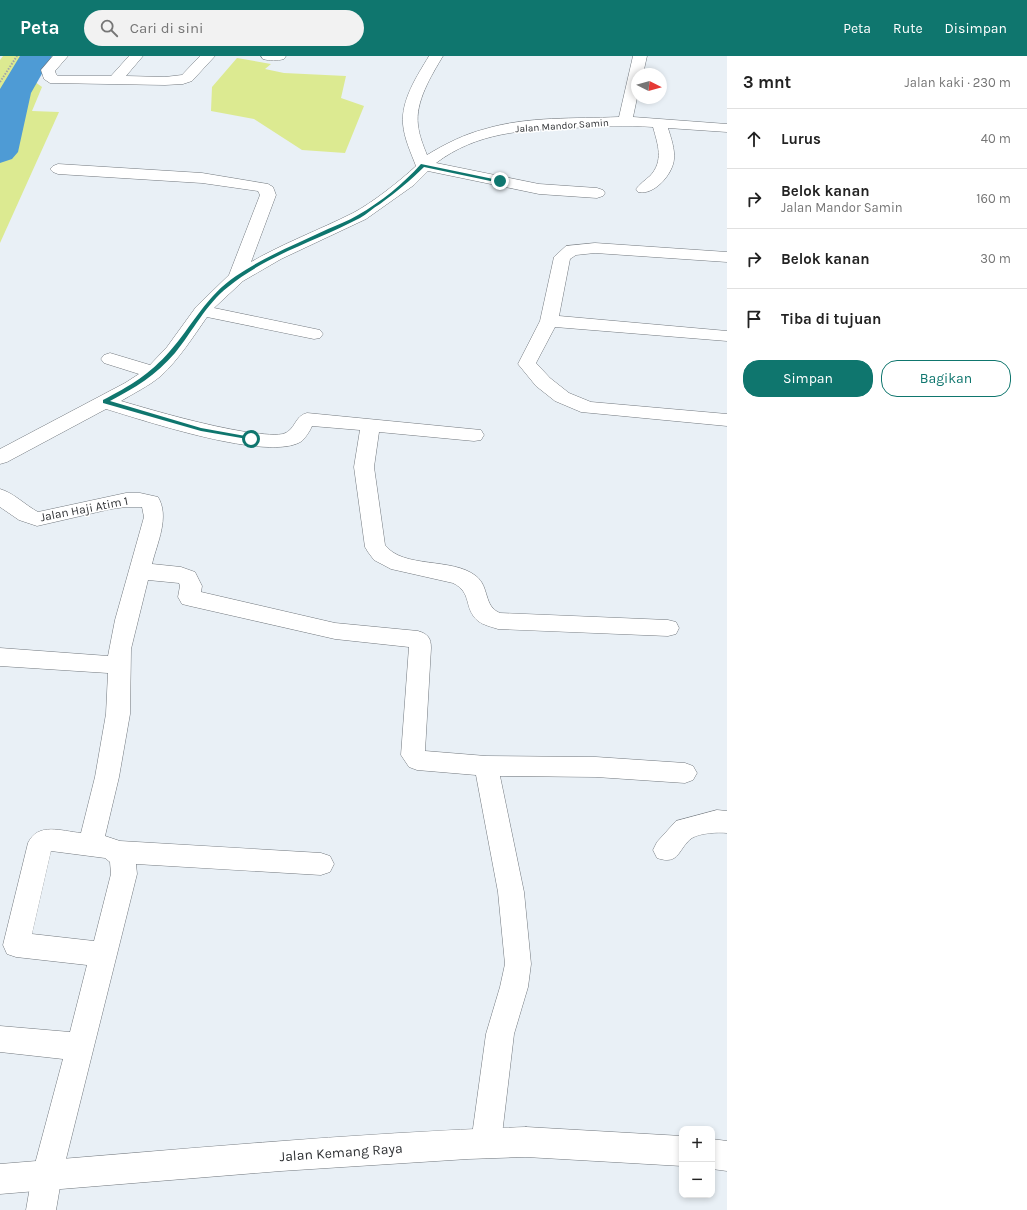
<!DOCTYPE html>
<html lang="id">
<head>
<meta charset="utf-8">
<style>
	:root { --surface:#fff; --page:#f2f2f2; --text:#222; --muted:#767676; --line:#e0e0e0; --accent:#0f766e }
	body { margin:0; font-family:Karla,sans-serif; background:var(--page); color:var(--text) }
	.controls { position:absolute; right:12px; bottom:12px; display:grid; overflow:hidden; border-radius:8px; box-shadow:0 2px 6px #0003 }
	.controls button { width:36px; height:36px; display:grid; place-items:center; padding:0; border:0; border-bottom:1px solid var(--line); background:var(--surface); color:var(--text); font:20px sans-serif }
	.compass { position:absolute; left:631px; top:12px; width:36px; height:36px; border-radius:50%; background:var(--surface); box-shadow:0 2px 6px #0003; rotate:96deg }
	.stop { position:absolute; width:12px; height:12px; margin:-9px; border:3px solid #0f766e; border-radius:50%; background:#fff }
	.stop.end { background:#0f766e; border-color:#fff; box-shadow:0 1px 4px #0008 }
	.list { margin:0; padding:0; list-style:none }
	h2 { display:flex; justify-content:space-between; align-items:center; height:52px; margin:0; padding:0 16px; font-size:17px }
	h2 small { font-size:13px; font-weight:400; color:var(--muted) }
	.list li { display:grid; grid-template-columns:26px 1fr auto; gap:12px; align-items:center; box-sizing:border-box; height:60px; padding:0 16px; border-top:1px solid var(--line) }
	.list b { display:block; font-size:15px; white-space:nowrap }
	.list p { margin:0; font-size:13px; white-space:nowrap; color:var(--muted) }
	.list em { font-size:13px; font-style:normal; color:var(--muted) }
	.actions { display:flex; gap:8px; padding:12px 16px }
	.actions a { flex:1; padding:9px 0; border:1px solid var(--accent); border-radius:16px; text-align:center; font-size:14px; color:var(--accent) }
	.actions .main { background:var(--accent); color:#fff }
	.icon { flex:none; width:22px; height:22px; fill:none; stroke:currentColor; stroke-width:2; stroke-linecap:round; stroke-linejoin:round }
	.map { position:relative; flex:none; width:727px; height:1154px; overflow:hidden }
	header { display:flex; align-items:center; gap:24px; box-sizing:border-box; height:56px; padding:0 20px; background:var(--accent); color:#fff }
	header strong { font-size:19px }
	nav { display:flex; gap:22px; margin-inline-start:auto; font-size:14px }
	.search { width:280px; height:36px; background:var(--page); display:flex; align-items:center; gap:10px; box-sizing:border-box; padding:0 14px; border-radius:22px; color:var(--muted); font-size:15px }
	main { display:flex }
	aside { flex:1; background:var(--surface) }
	.map>svg:first-child { display:block }
	.green { fill:#dcea91 }
	.lines { fill:none; stroke-linecap:round; stroke-linejoin:round }
	.river { fill:#4e9bd5; fill-rule:evenodd }
	.street-casing { stroke:#72787e; stroke-width:1 }
	.secondary-casing { stroke:#72787e; stroke-width:1 }
	.path { stroke:#9fa4a9; stroke-width:2; stroke-dasharray:1.5 1.5; stroke-linecap:butt }
	.street { fill:#fff; fill-rule:evenodd }
	.secondary { fill:#fff; fill-rule:evenodd }
	.route { fill:#0f766e }
	.labels { text-anchor:middle; stroke-width:3; stroke-linejoin:round; paint-order:stroke }
	.far-street-label { font-size:10px; fill:#313336; stroke:#fff }
	.street-label { font-size:12px; fill:#313336; stroke:#fff }
	.near-street-label { font-size:14px; fill:#313336; stroke:#fff }
</style>
</head>
<body>
<header>
<strong>Peta</strong>
<div class="search"><svg class="icon" aria-label="search" viewBox="0 0 24 24"><circle cx="10" cy="10" r="6"/><path d="M15 15l6 6"/></svg>Cari di sini</div>
<nav><a>Peta</a><a>Rute</a><a>Disimpan</a></nav>
</header>
<main>
<div class="map">
<svg width="727" height="1154" viewBox="0 0 727 1154">
	<rect width="100%" height="100%" fill="#e9f0f6"/>
	<g class="green">
		<path d="M 3,0 L 51,0 L 31,23 L 42,31 L 32,55 L 59,56 L 0,187 L 0,4 Z"/>
		<path d="M 237,2 L 271,8 L 265,13 L 284,17 L 346,20 L 341,42 L 364,50 L 345,97 L 302,94 L 254,63 L 211,55 L 212,31 Z"/>
	</g>
	<g class="lines">
		<path class="river" d="M 20,0 L 52,0 L 31,37 L 18,96 L 12,103 L 0,107 L 0,33 Z"/>
		<defs>
			<g id="street">
				<path d="M 53,0 L 68,0 L 55,15 L 56,18 L 58,20 L 111,20 L 129,0 L 143,0 L 126,20 L 165,21 L 182,19 L 200,0 L 215,0 L 192,25 L 183,28 L 165,29 L 50,27 L 44,23 L 41,14 Z"/>
				<path d="M 261,0 L 286,0 L 284,3 C 277,5 270,5 263,3 Z"/>
				<path d="M 429,0 L 443,0 C 431,20 415,46 418,69 C 419,79 423,89 427,99 C 445,88 465,78 485,73 C 528,60 575,63 619,61 L 633,0 L 647,0 L 643,18 L 637,18 L 637,42 L 633,61 L 727,68 L 727,76 L 668,72 C 671,82 675,93 674,103 C 673,118 654,140 638,136 L 636,133 C 640,128 645,124 650,120 C 664,105 658,89 653,71 C 626,69 600,70 573,72 C 523,74 477,76 436,107 L 539,128 L 597,132 L 603,134 L 605,137 L 603,140 L 597,142 L 539,138 L 428,115 L 414,129 L 366,163 L 281,203 L 243,225 L 214,252 L 320,274 L 323,278 L 320,282 L 314,283 L 207,261 C 193,281 179,303 161,320 C 149,330 134,337 121,345 C 162,357 204,369 246,376 C 257,377 272,380 283,378 C 296,374 294,360 307,357 L 481,374 L 484,379 L 481,384 L 474,385 L 379,376 L 374,411 L 385,489 C 403,513 452,501 476,520 C 490,531 483,550 500,557 L 668,564 L 676,566 L 679,572 L 676,578 L 668,580 L 498,573 C 492,571 483,569 478,565 C 463,552 473,537 453,527 L 391,513 L 374,504 L 368,496 L 365,491 L 354,411 L 360,374 L 312,370 C 310,375 306,381 302,385 C 270,407 143,364 106,353 L 7,406 L 0,408 L 0,393 L 125,327 L 139,318 L 104,307 L 101,303 L 104,299 L 110,297 L 150,309 L 167,291 L 196,251 L 229,219 L 260,139 L 258,135 L 202,127 L 58,118 L 53,116 L 50,113 L 53,110 L 58,108 L 202,117 L 268,128 L 273,131 L 276,139 L 251,206 C 284,187 319,174 353,157 C 372,147 400,125 416,110 C 411,97 404,82 403,68 C 401,44 417,20 429,0 Z"/>
				<path d="M 595,187 L 727,196 L 727,206 L 595,197 L 576,199 L 570,203 L 559,260 L 727,275 L 727,285 L 555,271 L 536,307 L 550,322 L 569,337 L 591,346 L 727,358 L 727,370 L 581,356 L 555,345 L 536,330 L 518,308 L 540,265 L 554,201 L 566,190 Z"/>
				<path d="M 0,433 C 14,437 25,449 38,456 L 126,437 L 140,437 L 158,441 C 170,461 157,487 152,508 L 181,511 L 195,516 L 202,530 L 201,536 L 335,567 L 418,575 C 428,578 431,582 431,592 L 425,695 L 486,700 L 596,701 L 685,707 L 693,710 L 697,717 L 693,724 L 685,727 L 596,721 L 500,720 L 524,836 L 531,908 L 528,931 L 514,978 L 501,1087 L 496,1097 L 486,1102 L 476,1097 L 471,1087 L 486,978 L 500,931 L 505,908 L 498,836 L 476,719 L 417,714 L 409,711 L 401,699 L 409,591 L 335,583 L 190,550 L 182,548 L 178,541 L 180,530 L 179,527 L 148,524 L 131,593 L 130,658 L 119,721 L 105,780 L 120,785 L 321,797 L 330,800 L 334,808 L 330,816 L 321,819 L 136,808 L 137,818 L 62,1119 L 56,1154 L 26,1154 L 32,1119 L 63,1003 L 0,996 L 0,970 L 70,976 L 87,909 L 16,901 L 7,898 L 3,889 L 28,787 C 38,766 61,775 81,777 L 95,721 L 106,658 L 108,617 L 0,610 L 0,592 L 108,600 L 115,564 L 144,461 L 142,451 L 126,451 L 111,453 L 37,470 L 19,464 L 0,451 ZM 51,795 L 105,802 L 110,806 L 111,818 L 94,885 L 32,878 Z"/>
				<path d="M 717,754 L 727,755 L 727,777 C 718,776 700,777 692,782 C 678,792 680,810 657,802 L 653,794 L 657,786 L 676,765 Z"/>
			</g>
			<g id="secondary">
				<path d="M 526,1071 L 682,1080 L 682,1110 L 526,1101 L 468,1103 L 281,1115 L 0,1138 L 0,1108 C 175,1094 350,1077 526,1071 Z"/>
				<path d="M 712,1083 L 727,1085 L 727,1115 L 712,1113 Z"/>
			</g>
		</defs>
		<use href="#street" class="street-casing"/>
		<use href="#secondary" class="secondary-casing"/>
		<path class="path" d="M 0,26 L 17,0"/>
		<use href="#street" class="street"/>
		<use href="#secondary" class="secondary"/>
	</g>
	<path class="route" d="M 421,108 L 503,125 L 500,127 L 424,111 C 410,125 396,136 380,148 C 373,152 367,158 360,162 C 316,185 267,199 228,231 C 206,248 193,275 175,297 C 156,319 135,332 110,345 L 201,372 L 251,381 L 254,383 L 253,384 L 201,375 L 103,347 L 103,344 C 130,330 150,318 170,295 C 192,270 207,239 236,220 C 264,201 296,188 328,173 C 337,169 348,165 358,159 C 381,146 403,128 421,108 Z"/>
	<g class="labels">
		<g class="far-street-label">
			<text transform="translate(562 69) rotate(-4)" y="4">Jalan Mandor Samin</text>
		</g>
		<g class="street-label">
			<text transform="translate(84 453) rotate(-11)" y="4">Jalan Haji Atim 1</text>
		</g>
		<g class="near-street-label">
			<text transform="translate(341 1096) rotate(-4)" y="5">Jalan Kemang Raya</text>
		</g>
	</g>
</svg>
<div class="controls">
<button>+</button>
<button>−</button>
</div>
<svg class="compass" viewBox="-18 -18 36 36"><path d="M0-13l5 13h-10z" fill="#e53935"/><path d="M0 13l5-13h-10z" fill="#767676"/></svg>
<div class="stop" style="left:251px;top:383px"></div>
<div class="stop end" style="left:500px;top:125px"></div>
</div>
<aside>
<h2>3 mnt<small>Jalan kaki · 230 m</small></h2>
<ul class="list">
<li><svg class="icon" aria-label="ahead" viewBox="0 0 24 24"><path d="M12 20V5M6 11l6-6 6 6"/></svg><div><b>Lurus</b></div><em>40 m</em></li>
<li><svg class="icon" aria-label="right" viewBox="0 0 24 24"><path d="M7 20v-9h11M14 6l5 5-5 5"/></svg><div><b>Belok kanan</b><p>Jalan Mandor Samin</p></div><em>160 m</em></li>
<li><svg class="icon" aria-label="right" viewBox="0 0 24 24"><path d="M7 20v-9h11M14 6l5 5-5 5"/></svg><div><b>Belok kanan</b></div><em>30 m</em></li>
<li><svg class="icon" aria-label="arrive" viewBox="0 0 24 24"><path d="M6 21V4h12l-3 4 3 4H6"/></svg><div><b>Tiba di tujuan</b></div></li>
</ul>
<div class="actions"><a class="main">Simpan</a><a>Bagikan</a></div>
</aside>
</main>
</body>
</html>
